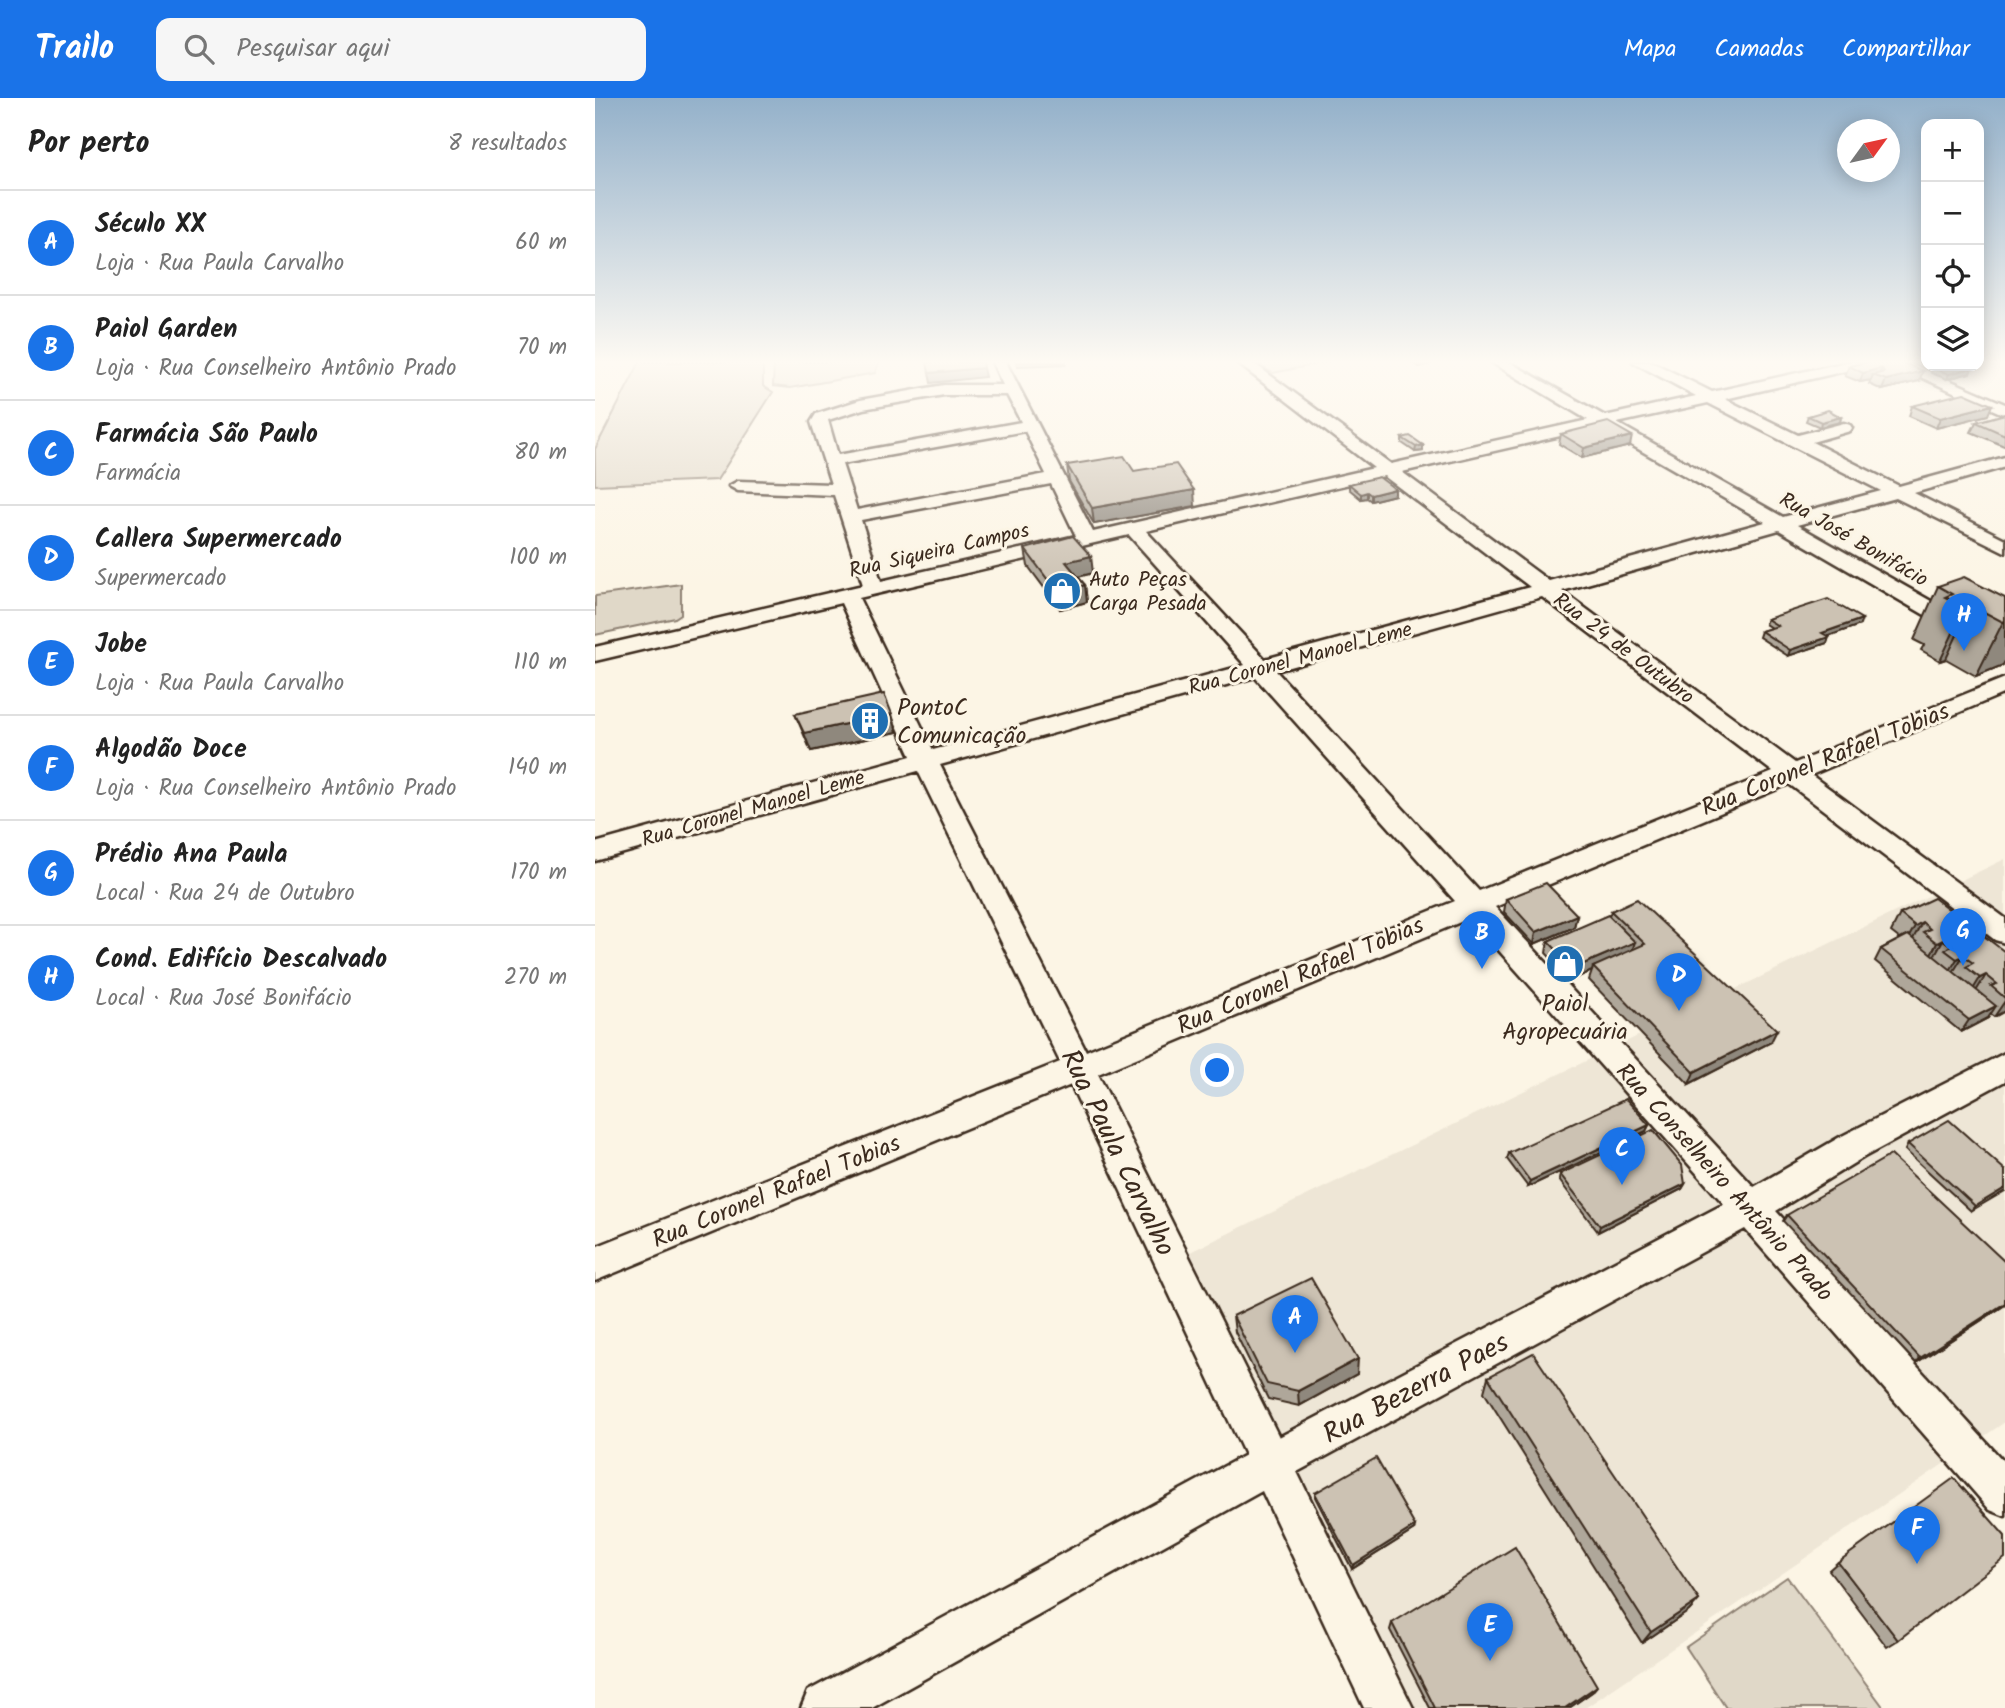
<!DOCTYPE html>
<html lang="pt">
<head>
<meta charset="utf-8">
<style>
	:root { --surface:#fff; --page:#f6f6f6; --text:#222; --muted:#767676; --line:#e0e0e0; --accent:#1a73e8 }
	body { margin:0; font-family:Kalam,sans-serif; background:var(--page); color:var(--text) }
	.controls { position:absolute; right:21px; top:21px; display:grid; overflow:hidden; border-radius:14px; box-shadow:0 4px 18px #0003 }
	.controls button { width:63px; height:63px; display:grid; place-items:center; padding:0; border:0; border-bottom:2px solid var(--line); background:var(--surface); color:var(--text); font:35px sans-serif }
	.compass { position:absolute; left:1242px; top:21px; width:63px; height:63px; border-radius:50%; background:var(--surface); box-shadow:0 4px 18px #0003; rotate:57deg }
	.you { position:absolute; left:623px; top:973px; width:24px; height:24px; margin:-18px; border:5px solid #fff; border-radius:50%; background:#1a73e8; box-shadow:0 0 0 10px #1a73e833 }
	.badge { display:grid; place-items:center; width:46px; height:46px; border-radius:50%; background:var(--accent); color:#fff; font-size:23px; font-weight:700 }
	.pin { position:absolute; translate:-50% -58px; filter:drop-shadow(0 2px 4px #0008) }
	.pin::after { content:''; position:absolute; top:37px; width:24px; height:21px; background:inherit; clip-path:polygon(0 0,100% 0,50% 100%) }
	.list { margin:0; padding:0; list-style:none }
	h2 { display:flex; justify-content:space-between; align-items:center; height:91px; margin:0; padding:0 28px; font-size:30px }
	h2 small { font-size:23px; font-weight:400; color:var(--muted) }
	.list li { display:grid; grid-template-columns:46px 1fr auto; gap:21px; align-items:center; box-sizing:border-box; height:105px; padding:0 28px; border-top:2px solid var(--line) }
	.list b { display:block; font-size:26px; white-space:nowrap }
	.list p { margin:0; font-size:23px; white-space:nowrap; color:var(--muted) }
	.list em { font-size:23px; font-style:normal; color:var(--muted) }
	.icon { flex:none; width:38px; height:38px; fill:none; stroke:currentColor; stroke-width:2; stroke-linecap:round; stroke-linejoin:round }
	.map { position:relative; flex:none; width:1410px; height:1610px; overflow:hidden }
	header { display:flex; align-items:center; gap:42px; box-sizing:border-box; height:98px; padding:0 35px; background:var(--accent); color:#fff }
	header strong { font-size:33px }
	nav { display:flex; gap:38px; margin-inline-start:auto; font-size:24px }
	.search { width:490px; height:63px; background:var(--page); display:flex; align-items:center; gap:18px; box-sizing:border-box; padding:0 24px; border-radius:14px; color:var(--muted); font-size:26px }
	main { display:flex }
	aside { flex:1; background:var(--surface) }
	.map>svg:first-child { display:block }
	.built { fill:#eee6d6 }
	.green { fill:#e0d8c8; stroke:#8e8173; stroke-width:2 }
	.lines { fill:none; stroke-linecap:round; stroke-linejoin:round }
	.minor-casing { stroke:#3b2a1e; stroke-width:5 }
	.minor { fill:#fcf5e5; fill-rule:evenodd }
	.wall { fill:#afa79a; stroke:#3b2a1e; stroke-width:2 }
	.shaded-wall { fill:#8f887d; stroke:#3b2a1e; stroke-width:2 }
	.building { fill:#ccc2b3; stroke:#3b2a1e; stroke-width:2 }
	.labels { text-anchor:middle; stroke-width:6; stroke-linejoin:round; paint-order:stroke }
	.far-street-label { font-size:21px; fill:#3b2a1e; stroke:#fcf5e5 }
	.far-poi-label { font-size:21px; fill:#3b2a1e; stroke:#fcf5e5; text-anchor:start }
	.poi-label { font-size:24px; fill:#3b2a1e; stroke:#fcf5e5; text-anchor:start }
	.street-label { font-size:24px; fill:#3b2a1e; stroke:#fcf5e5 }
	.near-street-label { font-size:28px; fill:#3b2a1e; stroke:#fcf5e5 }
</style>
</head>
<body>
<header>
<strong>Trailo</strong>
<div class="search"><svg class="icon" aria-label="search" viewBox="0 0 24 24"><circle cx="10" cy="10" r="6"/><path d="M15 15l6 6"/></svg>Pesquisar aqui</div>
<nav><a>Mapa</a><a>Camadas</a><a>Compartilhar</a></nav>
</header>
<main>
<aside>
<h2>Por perto<small>8 resultados</small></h2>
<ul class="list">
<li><span class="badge">A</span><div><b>Século XX</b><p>Loja · Rua Paula Carvalho</p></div><em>60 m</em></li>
<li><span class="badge">B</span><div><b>Paiol Garden</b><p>Loja · Rua Conselheiro Antônio Prado</p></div><em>70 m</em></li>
<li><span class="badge">C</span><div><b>Farmácia São Paulo</b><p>Farmácia</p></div><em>80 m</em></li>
<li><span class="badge">D</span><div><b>Callera Supermercado</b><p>Supermercado</p></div><em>100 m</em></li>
<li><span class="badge">E</span><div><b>Jobe</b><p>Loja · Rua Paula Carvalho</p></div><em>110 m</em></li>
<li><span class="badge">F</span><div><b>Algodão Doce</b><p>Loja · Rua Conselheiro Antônio Prado</p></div><em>140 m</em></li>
<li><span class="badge">G</span><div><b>Prédio Ana Paula</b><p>Local · Rua 24 de Outubro</p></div><em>170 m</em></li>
<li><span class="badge">H</span><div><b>Cond. Edifício Descalvado</b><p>Local · Rua José Bonifácio</p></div><em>270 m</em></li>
</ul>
</aside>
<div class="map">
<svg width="1410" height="1610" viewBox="0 0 1410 1610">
	<rect width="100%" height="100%" fill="#fcf5e5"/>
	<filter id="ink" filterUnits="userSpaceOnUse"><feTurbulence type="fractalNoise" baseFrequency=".0143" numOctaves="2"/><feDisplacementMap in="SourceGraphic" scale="14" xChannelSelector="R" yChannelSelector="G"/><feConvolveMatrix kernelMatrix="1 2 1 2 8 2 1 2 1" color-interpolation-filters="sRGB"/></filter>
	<g filter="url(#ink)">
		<path class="built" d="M 1410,761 L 1410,1324 L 990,1610 L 820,1610 L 595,1154 Z"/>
		<g class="green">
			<path d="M 45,264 L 168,264 L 168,288 L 178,294 L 122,382 L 0,387 L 0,351 Z"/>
			<path d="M 179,264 L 284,264 L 280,275 L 195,290 L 178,288 Z"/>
			<path d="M 659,264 L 733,264 L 678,275 Z"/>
			<path d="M 86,486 L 86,516 L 80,520 L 0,537 L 0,498 Z"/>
			<path d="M 1192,1479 L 1289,1610 L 1131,1610 L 1091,1549 Z"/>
		</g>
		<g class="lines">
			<defs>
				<g id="minor">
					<path d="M 397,264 L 411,264 L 498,434 L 779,370 L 641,264 L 657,264 L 796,366 L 993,322 L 896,264 L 914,264 L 1010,318 L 1101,298 L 1038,264 L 1057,264 L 1117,294 L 1252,264 L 1279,264 L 1272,268 L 1130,301 L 1203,337 L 1249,325 L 1255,327 L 1257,330 L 1255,333 L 1217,344 L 1304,388 L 1410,359 L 1410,369 L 1319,395 L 1410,441 L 1410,454 L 1301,400 L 1202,427 L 1410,545 L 1410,561 L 1402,559 L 1184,432 L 967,493 L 1200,665 L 1410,580 L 1410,595 L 1216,677 L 1410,820 L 1410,845 L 1400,842 L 1194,686 L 900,809 L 1159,1089 L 1245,1039 L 1410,955 L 1410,983 L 1269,1059 L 1181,1113 L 1410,1365 L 1410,1418 L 1395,1412 L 1150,1131 L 702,1374 L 818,1610 L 769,1610 L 667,1393 L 277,1610 L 206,1610 L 213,1593 L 650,1357 L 476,987 L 0,1183 L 0,1149 L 465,964 L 323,673 L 0,763 L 0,745 L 316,658 L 246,505 L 0,563 L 0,549 L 268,487 L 239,397 L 143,393 L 134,388 L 143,383 L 236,386 L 216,324 L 221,316 L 265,302 L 349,287 L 408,287 ZM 349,297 L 412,297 L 426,324 L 243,357 L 233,322 L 268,311 ZM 1113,305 L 1286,393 L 1188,419 L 1022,325 ZM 1005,329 L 1170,424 L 954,483 L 807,374 ZM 430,333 L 451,376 L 262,412 L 247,366 ZM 789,378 L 935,489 L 670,561 L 551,433 ZM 456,386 L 481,438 L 286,483 L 266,422 ZM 534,437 L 650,567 L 338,652 L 264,500 ZM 947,499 L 1178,674 L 884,793 L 681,573 ZM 660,579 L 860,803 L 491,953 L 345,667 ZM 875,820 L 1129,1106 L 684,1339 L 503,976 Z"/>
					<path d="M 1292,264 L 1312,264 L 1410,306 L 1410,317 Z"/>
				</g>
			</defs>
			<use href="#minor" class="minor-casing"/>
			<use href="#minor" class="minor"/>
		</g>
		<g class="wall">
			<path d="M 421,264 L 471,264 L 471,266 L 422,268 Z"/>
			<path d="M 816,264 L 836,264 L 835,266 L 824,269 Z"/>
			<path d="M 1272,264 L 1324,283 L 1287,292 L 1274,286 L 1276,282 L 1265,284 L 1250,278 L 1254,268 Z"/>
			<path d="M 1338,270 L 1377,270 L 1375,275 L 1352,281 L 1336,275 Z"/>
			<path d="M 1317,308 L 1393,317 L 1341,330 L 1314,318 Z"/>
			<path d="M 1410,316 L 1410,348 L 1409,348 L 1376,334 L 1381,324 Z"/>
			<path d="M 1213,318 L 1246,319 L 1245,324 L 1225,329 L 1211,323 Z"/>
			<path d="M 966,336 L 1035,348 L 987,360 L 964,346 Z"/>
			<path d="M 807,340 L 828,347 L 828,353 L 820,354 L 807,345 Z"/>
			<path d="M 472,367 L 539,373 L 600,408 L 499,426 L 474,383 Z"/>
			<path d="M 754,386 L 800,397 L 776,403 L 772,400 L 766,401 L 754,391 Z"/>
			<path d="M 430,451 L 498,475 L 483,479 L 490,487 L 492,504 L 465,511 L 433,468 Z"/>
			<path d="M 1343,488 L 1410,500 L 1408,567 L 1381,578 L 1351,561 L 1345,563 L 1326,552 L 1329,547 L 1319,542 Z"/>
			<path d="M 1172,521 L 1265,527 L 1232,538 L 1234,539 L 1232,545 L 1193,558 L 1164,539 L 1166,533 L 1176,530 L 1170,526 Z"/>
			<path d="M 200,616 L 302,634 L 216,653 Z"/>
			<path d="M 911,801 L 982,817 L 979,829 L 939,846 L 909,814 Z"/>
			<path d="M 1016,813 L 1176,944 L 1094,986 L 994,882 L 997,873 L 976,882 L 951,855 L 953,843 L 1014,818 Z"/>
			<path d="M 1305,816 L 1410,854 L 1410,913 L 1399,919 L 1395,916 L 1393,920 L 1366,934 L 1280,863 L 1286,851 L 1305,841 L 1296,834 Z"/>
			<path d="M 1054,1027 L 1051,1033 L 933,1089 L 912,1061 L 914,1055 Z"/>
			<path d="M 1313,1046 L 1410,1072 L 1376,1113 L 1310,1052 Z"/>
			<path d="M 965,1076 L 1090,1086 L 1087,1091 L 1003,1134 L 964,1082 Z"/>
			<path d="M 1192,1117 L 1410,1164 L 1410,1207 L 1321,1265 L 1188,1123 Z"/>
			<path d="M 638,1218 L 762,1276 L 704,1308 L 673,1301 L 640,1234 Z"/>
			<path d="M 893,1279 L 1104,1502 L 1094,1513 L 1047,1545 L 889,1294 Z"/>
			<path d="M 720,1395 L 819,1432 L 757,1471 L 720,1399 Z"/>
			<path d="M 1243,1464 L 1303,1542 L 1292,1549 L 1234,1472 Z"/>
			<path d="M 797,1525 L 997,1594 L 974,1610 L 835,1610 L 795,1532 Z"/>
		</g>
		<g class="shaded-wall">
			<path d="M 824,264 L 836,264 L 835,266 L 824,269 Z"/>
			<path d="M 388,270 L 390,279 L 336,285 L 334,275 Z"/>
			<path d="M 1287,270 L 1283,279 L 1278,277 L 1276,282 L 1265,284 L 1268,275 Z"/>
			<path d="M 1377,270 L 1375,275 L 1352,281 L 1354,276 Z"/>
			<path d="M 1328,273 L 1324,283 L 1287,292 L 1291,282 Z"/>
			<path d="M 1397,307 L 1393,317 L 1341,330 L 1345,320 Z"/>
			<path d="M 1246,319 L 1245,324 L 1225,329 L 1226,324 Z"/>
			<path d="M 1037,338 L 1035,348 L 987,360 L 989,350 Z"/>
			<path d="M 828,347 L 828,353 L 820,354 L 821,349 Z"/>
			<path d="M 800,391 L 800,397 L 776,403 L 776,397 Z"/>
			<path d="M 599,392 L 600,408 L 499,426 L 497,410 Z"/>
			<path d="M 772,394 L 772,400 L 766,401 L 766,396 Z"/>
			<path d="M 496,458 L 498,475 L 474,481 L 471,464 Z"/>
			<path d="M 490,487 L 492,504 L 465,511 L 462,494 Z"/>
			<path d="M 1376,507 L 1351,561 L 1345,563 L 1370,509 Z"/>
			<path d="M 1267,521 L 1265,527 L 1225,541 L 1227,535 Z"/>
			<path d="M 1410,523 L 1410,563 L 1408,567 L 1381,578 L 1408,524 Z"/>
			<path d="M 1234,539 L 1232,545 L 1193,558 L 1195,552 Z"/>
			<path d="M 297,616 L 302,634 L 216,653 L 209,635 Z"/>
			<path d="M 982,817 L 979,829 L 939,846 L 941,834 Z"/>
			<path d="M 1327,824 L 1317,843 L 1310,846 L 1320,828 Z"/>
			<path d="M 1348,842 L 1338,860 L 1332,863 L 1342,845 Z"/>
			<path d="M 1040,844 L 1036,856 L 998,869 L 997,873 L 976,882 L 979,870 Z"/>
			<path d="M 1368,858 L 1357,876 L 1351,879 L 1362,861 Z"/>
			<path d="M 1391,877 L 1380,895 L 1374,898 L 1385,880 Z"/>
			<path d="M 1410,903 L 1410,913 L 1399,919 Z"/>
			<path d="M 1401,908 L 1393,920 L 1366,934 L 1374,922 Z"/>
			<path d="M 1182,932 L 1176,944 L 1094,986 L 1099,974 Z"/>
			<path d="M 1054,1027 L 1051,1033 L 933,1089 L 935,1083 Z"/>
			<path d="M 1090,1086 L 1087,1091 L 1003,1134 L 1005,1128 Z"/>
			<path d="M 1410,1090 L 1410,1093 L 1376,1113 L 1380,1108 Z"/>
			<path d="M 1410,1205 L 1410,1207 L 1321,1265 L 1325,1260 Z"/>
			<path d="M 763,1261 L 762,1276 L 704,1308 L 703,1293 Z"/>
			<path d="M 820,1428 L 819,1432 L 757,1471 L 758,1467 Z"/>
			<path d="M 1104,1502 L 1094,1513 L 1047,1545 L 1056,1534 Z"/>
			<path d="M 1002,1588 L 997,1594 L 974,1610 L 970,1610 Z"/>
		</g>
		<g class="building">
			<path d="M 332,264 L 387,264 L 388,270 L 334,275 Z"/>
			<path d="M 1272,264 L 1306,264 L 1328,273 L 1291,282 L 1278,277 L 1289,274 L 1287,270 L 1268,275 L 1254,268 Z"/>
			<path d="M 1346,268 L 1371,268 L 1377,270 L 1354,276 L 1338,270 Z"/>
			<path d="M 1369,295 L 1397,307 L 1345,320 L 1317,308 Z"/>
			<path d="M 1233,312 L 1246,319 L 1226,324 L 1213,318 Z"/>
			<path d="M 1410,316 L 1410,337 L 1381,324 Z"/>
			<path d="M 1013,324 L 1037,338 L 989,350 L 966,336 Z"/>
			<path d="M 815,338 L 828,347 L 821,349 L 807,340 Z"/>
			<path d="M 529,358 L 539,373 L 581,366 L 599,392 L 497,410 L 472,367 Z"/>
			<path d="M 784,379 L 800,391 L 776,397 L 772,394 L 766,396 L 754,386 Z"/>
			<path d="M 478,438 L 496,458 L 471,464 L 490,487 L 462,494 L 430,451 Z"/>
			<path d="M 1369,479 L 1410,500 L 1410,523 L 1408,524 L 1376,507 L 1370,509 L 1350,499 L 1357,496 L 1343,488 Z"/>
			<path d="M 1233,501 L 1267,521 L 1227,535 L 1234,539 L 1195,552 L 1166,533 L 1183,528 L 1172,521 Z"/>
			<path d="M 289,596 L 297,616 L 209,635 L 200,616 Z"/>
			<path d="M 951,785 L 982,817 L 941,834 L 911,801 Z"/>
			<path d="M 1339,800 L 1410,854 L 1410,900 L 1396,888 L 1402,886 L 1391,877 L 1385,880 L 1371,869 L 1378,865 L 1368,858 L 1362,861 L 1350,852 L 1357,848 L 1348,842 L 1342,845 L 1328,834 L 1335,831 L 1327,824 L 1320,828 L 1305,816 Z"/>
			<path d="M 1042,801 L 1182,932 L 1099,974 L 998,869 L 1050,846 L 1016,813 Z"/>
			<path d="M 1013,817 L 1040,844 L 979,870 L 953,843 Z"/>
			<path d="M 1313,837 L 1401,908 L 1374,922 L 1286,851 Z"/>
			<path d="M 1031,1001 L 1054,1027 L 935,1083 L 914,1055 Z"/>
			<path d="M 1354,1022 L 1410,1072 L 1410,1090 L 1380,1108 L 1313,1046 Z"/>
			<path d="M 1058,1032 L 1087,1067 L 1090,1086 L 1005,1128 L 965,1076 Z"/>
			<path d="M 1296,1057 L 1410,1164 L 1410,1205 L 1325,1260 L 1192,1117 Z"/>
			<path d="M 716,1180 L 763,1261 L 703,1293 L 672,1286 L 638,1218 Z"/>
			<path d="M 938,1255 L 1104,1502 L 1056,1534 L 893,1279 Z"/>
			<path d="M 781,1360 L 820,1428 L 758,1467 L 720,1395 Z"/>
			<path d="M 1359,1380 L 1410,1438 L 1410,1460 L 1303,1542 L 1243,1464 Z"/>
			<path d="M 920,1449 L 1002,1588 L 970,1610 L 840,1610 L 797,1525 Z"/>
		</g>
	</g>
	<linearGradient id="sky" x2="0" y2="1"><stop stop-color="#94b1ca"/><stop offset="0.54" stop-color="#fefaf3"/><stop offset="1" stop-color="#fefaf3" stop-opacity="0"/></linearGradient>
	<rect width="1410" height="489" fill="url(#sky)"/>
	<defs>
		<symbol id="shop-disc" viewBox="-11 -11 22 22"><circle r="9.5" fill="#1f6fb2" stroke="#fcf5e5"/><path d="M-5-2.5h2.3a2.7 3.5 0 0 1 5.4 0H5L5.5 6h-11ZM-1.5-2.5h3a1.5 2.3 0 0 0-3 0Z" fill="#fff"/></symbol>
		<symbol id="building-disc" viewBox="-11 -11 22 22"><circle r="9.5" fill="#1f6fb2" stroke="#fcf5e5"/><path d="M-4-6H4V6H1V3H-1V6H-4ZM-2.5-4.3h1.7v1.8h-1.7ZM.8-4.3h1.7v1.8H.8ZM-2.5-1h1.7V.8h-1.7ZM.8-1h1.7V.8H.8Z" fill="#fff"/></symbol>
	</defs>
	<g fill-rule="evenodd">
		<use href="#shop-disc" x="445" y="471" width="44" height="44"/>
		<use href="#building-disc" x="253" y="601" width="44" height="44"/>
		<use href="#shop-disc" x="948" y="844" width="44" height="44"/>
	</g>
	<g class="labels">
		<g class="far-street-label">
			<text transform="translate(1259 441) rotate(30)" y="7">Rua José Bonifácio</text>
			<text transform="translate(344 452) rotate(-13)" y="7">Rua Siqueira Campos</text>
			<text transform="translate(1029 550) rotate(37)" y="7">Rua 24 de Outubro</text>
			<text transform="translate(705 560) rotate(-15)" y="7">Rua Coronel Manoel Leme</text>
			<text transform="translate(158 710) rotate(-16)" y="7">Rua Coronel Manoel Leme</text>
		</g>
		<g class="far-poi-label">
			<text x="494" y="488">Auto Peças<tspan x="494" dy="24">Carga Pesada</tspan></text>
		</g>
		<g class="poi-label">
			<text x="302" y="617">PontoC<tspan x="302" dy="28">Comunicação</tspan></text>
			<text x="970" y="913" text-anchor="middle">Paiol<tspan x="970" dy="28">Agropecuária</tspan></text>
		</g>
		<g class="street-label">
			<text transform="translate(1230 661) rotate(-22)" y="8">Rua Coronel Rafael Tobias</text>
			<text transform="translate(705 877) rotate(-23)" y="8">Rua Coronel Rafael Tobias</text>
			<text transform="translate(1130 1084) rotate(48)" y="8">Rua Conselheiro Antônio Prado</text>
			<text transform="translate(181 1093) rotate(-22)" y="8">Rua Coronel Rafael Tobias</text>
		</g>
		<g class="near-street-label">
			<text transform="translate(524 1054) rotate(64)" y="10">Rua Paula Carvalho</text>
			<text transform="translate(820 1289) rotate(-28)" y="10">Rua Bezerra Paes</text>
		</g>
	</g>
</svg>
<div class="controls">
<button>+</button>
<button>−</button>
<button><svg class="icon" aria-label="locate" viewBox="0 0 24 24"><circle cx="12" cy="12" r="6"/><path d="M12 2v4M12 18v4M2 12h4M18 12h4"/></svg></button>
<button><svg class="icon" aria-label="layers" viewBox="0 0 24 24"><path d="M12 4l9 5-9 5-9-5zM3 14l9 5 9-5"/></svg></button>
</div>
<svg class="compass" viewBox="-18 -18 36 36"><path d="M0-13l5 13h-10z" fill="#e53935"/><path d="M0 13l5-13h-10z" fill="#767676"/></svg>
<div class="you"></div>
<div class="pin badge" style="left:700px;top:1255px">A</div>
<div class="pin badge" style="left:887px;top:871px">B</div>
<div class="pin badge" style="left:1027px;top:1087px">C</div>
<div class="pin badge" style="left:1084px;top:913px">D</div>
<div class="pin badge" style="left:895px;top:1563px">E</div>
<div class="pin badge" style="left:1322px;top:1466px">F</div>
<div class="pin badge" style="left:1368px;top:868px">G</div>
<div class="pin badge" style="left:1369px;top:553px">H</div>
</div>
</main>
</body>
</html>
